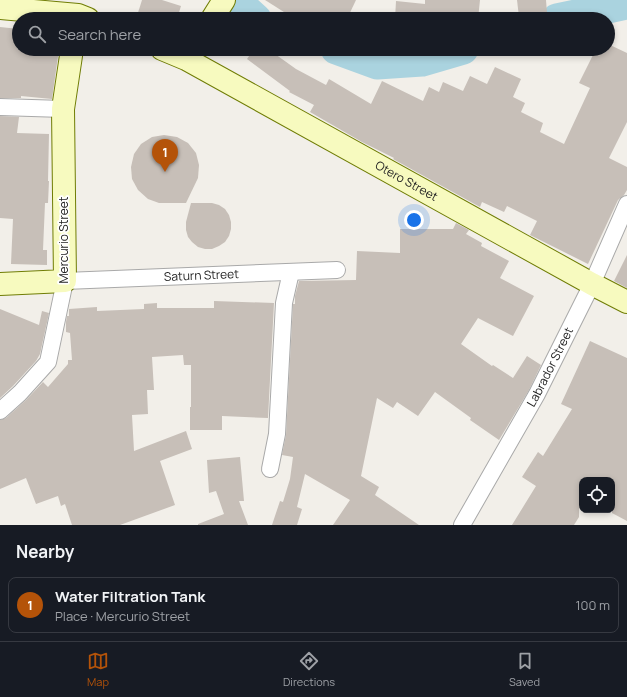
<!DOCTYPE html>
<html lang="en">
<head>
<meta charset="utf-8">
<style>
	:root { --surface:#171b24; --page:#242831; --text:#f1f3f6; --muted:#9ea1a6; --line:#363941; --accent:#b45309 }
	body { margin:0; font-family:Manrope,sans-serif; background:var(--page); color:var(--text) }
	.controls { position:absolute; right:12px; bottom:12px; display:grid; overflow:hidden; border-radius:8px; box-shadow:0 2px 6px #0003 }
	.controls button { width:36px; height:36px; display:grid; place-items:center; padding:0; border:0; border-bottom:1px solid var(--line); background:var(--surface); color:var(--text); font:20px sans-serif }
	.you { position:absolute; left:414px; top:220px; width:14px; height:14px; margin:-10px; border:3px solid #fff; border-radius:50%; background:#1a73e8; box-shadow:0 0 0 6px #1a73e833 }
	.badge { display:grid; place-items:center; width:26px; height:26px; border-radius:50%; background:var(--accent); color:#fff; font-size:13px; font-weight:700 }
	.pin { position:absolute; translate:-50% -33px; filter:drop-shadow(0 1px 2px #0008) }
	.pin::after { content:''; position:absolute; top:21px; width:14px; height:12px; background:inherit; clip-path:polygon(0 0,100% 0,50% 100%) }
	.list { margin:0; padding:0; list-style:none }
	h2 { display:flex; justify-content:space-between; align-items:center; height:52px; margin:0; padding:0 16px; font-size:17px }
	h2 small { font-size:13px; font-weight:400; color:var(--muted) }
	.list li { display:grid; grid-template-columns:26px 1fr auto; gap:12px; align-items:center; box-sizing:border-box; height:56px; margin:0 8px 8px; padding:0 8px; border:1px solid var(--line); border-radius:8px }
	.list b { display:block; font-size:15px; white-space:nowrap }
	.list p { margin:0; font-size:13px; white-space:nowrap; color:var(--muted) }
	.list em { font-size:13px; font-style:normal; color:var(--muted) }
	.icon { flex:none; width:22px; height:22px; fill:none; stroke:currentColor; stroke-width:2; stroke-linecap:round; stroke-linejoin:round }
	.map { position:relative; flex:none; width:627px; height:525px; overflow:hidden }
	.search { position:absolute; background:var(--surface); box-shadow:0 2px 6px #0003; left:12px; right:12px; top:12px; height:44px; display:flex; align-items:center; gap:10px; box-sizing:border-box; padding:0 14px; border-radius:22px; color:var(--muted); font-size:15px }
	.sheet { height:116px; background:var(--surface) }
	nav { display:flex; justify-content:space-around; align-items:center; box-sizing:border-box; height:56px; border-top:1px solid var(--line); background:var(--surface); font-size:11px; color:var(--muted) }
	nav a { display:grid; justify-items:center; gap:2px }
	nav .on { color:var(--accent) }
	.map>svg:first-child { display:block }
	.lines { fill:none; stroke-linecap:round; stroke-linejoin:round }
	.river { stroke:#aad3df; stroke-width:31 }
	.building { fill:#c7bfb8 }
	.street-casing { stroke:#a9a9a9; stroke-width:18 }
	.secondary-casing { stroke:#707d05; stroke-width:24 }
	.street { stroke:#fff; stroke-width:16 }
	.secondary { stroke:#f7fabf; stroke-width:22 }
	.labels { text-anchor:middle; stroke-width:3.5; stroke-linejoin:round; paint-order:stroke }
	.street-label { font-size:12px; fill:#222; stroke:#fff }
</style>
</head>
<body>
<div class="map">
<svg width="627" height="525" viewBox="0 0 627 525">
	<rect width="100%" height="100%" fill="#f2efe9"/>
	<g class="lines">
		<g class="river">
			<path d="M 235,0 L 256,19"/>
			<path d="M 557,19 L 627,4"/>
			<path d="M 336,49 L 377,64 L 422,61 L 463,49"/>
		</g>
	</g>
	<g class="building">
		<path d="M 142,0 L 162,0 L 181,6 L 177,19 L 136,19 Z"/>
		<path d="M 265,0 L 356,0 L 347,19 L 295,19 Z"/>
		<path d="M 425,0 L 480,0 L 478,19 L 395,19 L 396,1 L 425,4 Z"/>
		<path d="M 517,0 L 546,0 L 547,13 L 519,17 Z"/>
		<path d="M 0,27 L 19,29 L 17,49 L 59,49 L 52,99 L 21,96 L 21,98 L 0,98 Z"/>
		<path d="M 608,44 L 627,53 L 627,122 L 609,158 L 627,167 L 627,190 L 624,195 L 618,200 L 588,264 L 530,235 L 537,221 L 507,206 L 504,212 L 482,202 L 480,207 L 393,159 L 394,158 L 362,142 L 310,112 L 314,105 L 289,92 L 290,91 L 247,59 L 254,49 L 268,49 L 296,69 L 326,85 L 329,79 L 371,104 L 382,81 L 423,101 L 429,87 L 439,92 L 443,82 L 463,91 L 470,76 L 487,84 L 495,67 L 521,79 L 513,97 L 525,103 L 521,112 L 543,123 L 540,132 L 564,144 L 590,88 L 579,83 L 596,49 L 608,49 Z"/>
		<path d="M 0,116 L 19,117 L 17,133 L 49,134 L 48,181 L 49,181 L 48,203 L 45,203 L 43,250 L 47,250 L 47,265 L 11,264 L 13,219 L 0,218 Z"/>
		<path d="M 164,135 L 177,137 L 188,143 L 196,153 L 199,165 L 198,178 L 186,203 L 159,203 L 148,199 L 138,190 L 132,179 L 131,167 L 134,154 L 141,144 L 152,137 Z"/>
		<path d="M 191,203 L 212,203 L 219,205 L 225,209 L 229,215 L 231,222 L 231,229 L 229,236 L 225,242 L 219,246 L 212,249 L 205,249 L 198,247 L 192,242 L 188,237 L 186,230 L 186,222 Z"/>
		<path d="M 456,223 L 469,230 L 466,234 L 482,243 L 481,246 L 509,261 L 500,278 L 534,296 L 513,336 L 478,318 L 461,344 L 492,366 L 493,365 L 513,378 L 527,356 L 541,365 L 529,390 L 499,440 L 470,420 L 471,418 L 435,392 L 418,416 L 397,402 L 393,408 L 377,398 L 361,476 L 379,487 L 375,495 L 419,525 L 333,525 L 350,500 L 305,474 L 297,507 L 302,509 L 297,525 L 272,525 L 280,501 L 283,502 L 290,479 L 293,457 L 282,455 L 286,435 L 293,304 L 295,304 L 295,296 L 299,281 L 356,280 L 357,251 L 400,253 L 400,229 L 453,229 Z"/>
		<path d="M 627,255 L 627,288 L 614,281 Z"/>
		<path d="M 214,301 L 274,303 L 268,418 L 222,416 L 222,430 L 190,430 L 190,407 L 191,407 L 191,365 L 184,365 L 183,355 L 152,357 L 154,390 L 147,390 L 148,414 L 132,415 L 134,451 L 186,431 L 192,449 L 160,461 L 175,505 L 120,525 L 72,525 L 65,504 L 61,506 L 58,496 L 36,504 L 26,478 L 0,489 L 0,420 L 6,418 L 26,400 L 43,382 L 48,387 L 68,364 L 68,360 L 72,360 L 70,333 L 66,332 L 66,322 L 67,316 L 69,316 L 69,309 L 97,307 L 97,311 L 144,309 L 144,304 L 157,303 L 157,308 L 214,308 Z"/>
		<path d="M 0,309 L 39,325 L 42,311 L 49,313 L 40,354 L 36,361 L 13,386 L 0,398 Z"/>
		<path d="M 590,341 L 627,358 L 627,521 L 612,513 L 612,480 L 582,480 L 582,510 L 579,508 L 579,517 L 574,525 L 512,525 L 536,486 L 522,477 L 538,452 L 543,456 L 572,409 L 561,404 Z"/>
		<path d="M 240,457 L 244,501 L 239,501 L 248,525 L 198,525 L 198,524 L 224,514 L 216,491 L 209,493 L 207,460 Z"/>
	</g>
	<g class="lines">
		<defs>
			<g id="street">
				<path d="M 0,107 L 63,109"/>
				<path id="s1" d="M 0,411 L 20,393 L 48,362 L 65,281 L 337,270"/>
				<path d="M 270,469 L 277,434 L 284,303 L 291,272"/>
				<path id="s2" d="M 462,525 L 537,394 L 592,284 L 627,204"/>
			</g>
			<g id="secondary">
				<path d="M 0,8 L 78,15 L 88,19"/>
				<path d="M 212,19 L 224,0"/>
				<path id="s3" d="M 162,49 L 186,59 L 592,284 L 627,302"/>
				<path d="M 0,284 L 65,281 L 63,109 L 72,49"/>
			</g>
		</defs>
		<use href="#street" class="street-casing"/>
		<use href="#secondary" class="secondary-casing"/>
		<use href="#street" class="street"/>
		<use href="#secondary" class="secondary"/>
	</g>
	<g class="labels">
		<g class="street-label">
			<text dy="4" stroke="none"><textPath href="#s3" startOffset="278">Otero Street</textPath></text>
			<text transform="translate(64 240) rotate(-90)" y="4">Mercurio Street</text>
			<text dy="4" stroke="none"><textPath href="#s1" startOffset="288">Saturn Street</textPath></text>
			<text dy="4" stroke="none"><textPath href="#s2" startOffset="181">Labrador Street</textPath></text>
		</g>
	</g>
</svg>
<div class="controls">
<button><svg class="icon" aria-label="locate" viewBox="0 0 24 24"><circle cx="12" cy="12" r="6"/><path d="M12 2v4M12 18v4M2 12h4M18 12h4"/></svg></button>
</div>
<div class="you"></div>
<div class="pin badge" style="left:165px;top:172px">1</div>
<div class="search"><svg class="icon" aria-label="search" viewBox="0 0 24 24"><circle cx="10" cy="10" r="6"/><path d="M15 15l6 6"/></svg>Search here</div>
</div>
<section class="sheet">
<h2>Nearby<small></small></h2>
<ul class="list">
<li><span class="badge">1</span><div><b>Water Filtration Tank</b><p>Place · Mercurio Street</p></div><em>100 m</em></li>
</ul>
</section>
<nav>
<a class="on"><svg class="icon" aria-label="map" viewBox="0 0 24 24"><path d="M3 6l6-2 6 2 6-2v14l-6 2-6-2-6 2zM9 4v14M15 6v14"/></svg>Map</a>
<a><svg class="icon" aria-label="directions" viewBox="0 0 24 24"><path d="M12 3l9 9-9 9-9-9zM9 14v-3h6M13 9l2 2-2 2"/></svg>Directions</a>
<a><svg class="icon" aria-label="saved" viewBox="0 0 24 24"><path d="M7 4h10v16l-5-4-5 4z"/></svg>Saved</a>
</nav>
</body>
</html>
